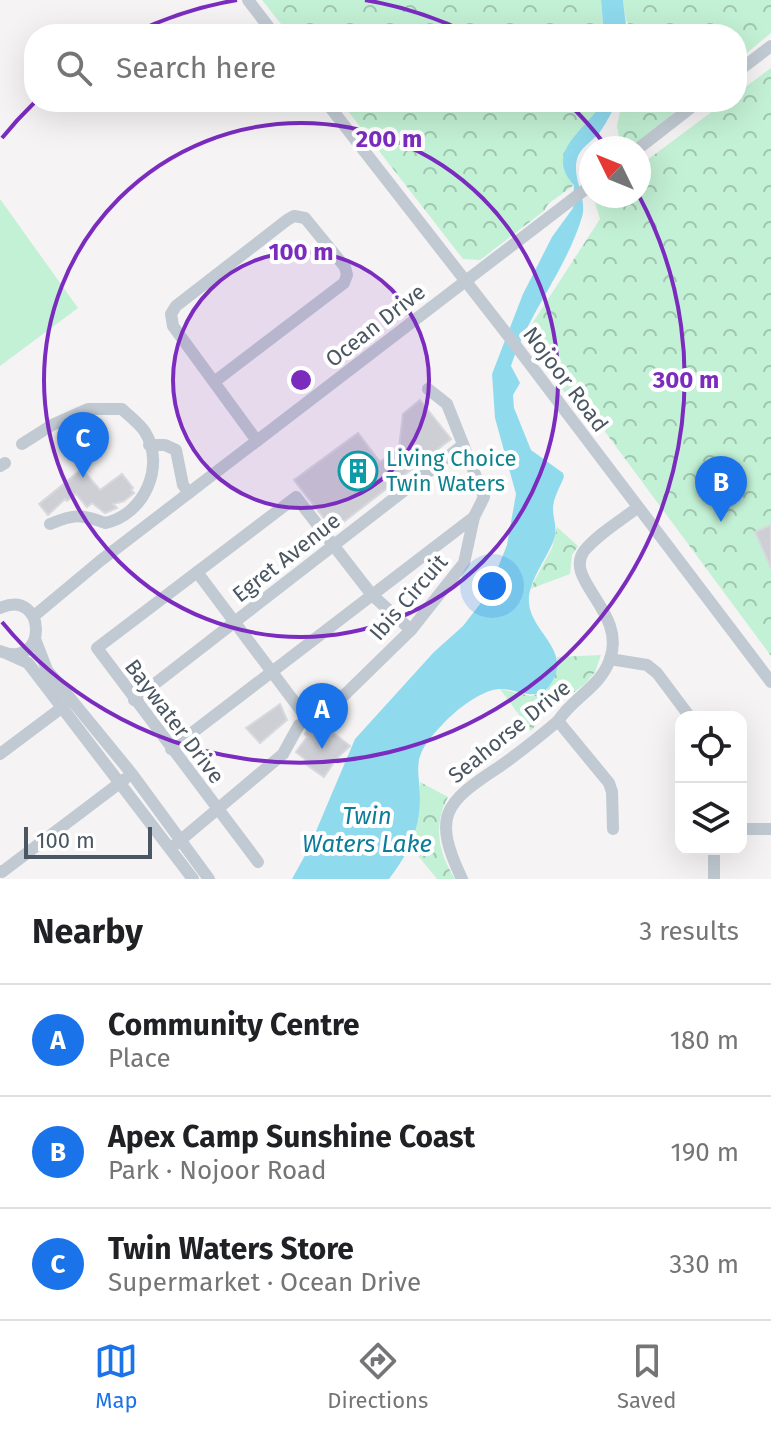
<!DOCTYPE html>
<html lang="en">
<head>
<meta charset="utf-8">
<style>
	:root { --surface:#fff; --page:#f6f6f6; --text:#202124; --muted:#757577; --line:#e0e0e0; --accent:#1a73e8 }
	body { margin:0; font-family:"Fira Sans",sans-serif; background:var(--page); color:var(--text) }
	.controls { position:absolute; right:24px; bottom:24px; display:grid; overflow:hidden; border-radius:16px; box-shadow:0 8px 32px #0002 }
	.controls button { width:72px; height:72px; display:grid; place-items:center; padding:0; border:0; border-bottom:2px solid var(--line); background:var(--surface); color:var(--text); font:40px sans-serif }
	.compass { position:absolute; left:579px; top:136px; width:72px; height:72px; border-radius:50%; background:var(--surface); box-shadow:0 8px 32px #0002; rotate:313deg }
	.scale { position:absolute; left:24px; bottom:20px; width:128px; box-sizing:border-box; padding-left:8px; border:4px solid #4a5661; border-top:0; font-size:22px; line-height:28px; white-space:nowrap; color:#4a5661; -webkit-text-stroke:6px #fff; paint-order:stroke }
	.you { position:absolute; left:492px; top:586px; width:28px; height:28px; margin:-20px; border:6px solid #fff; border-radius:50%; background:#1a73e8; box-shadow:0 0 0 12px #1a73e833 }
	.badge { display:grid; place-items:center; width:52px; height:52px; border-radius:50%; background:var(--accent); color:#fff; font-size:26px; font-weight:700 }
	.pin { position:absolute; translate:-50% -66px; filter:drop-shadow(0 2px 4px #0008) }
	.pin::after { content:''; position:absolute; top:42px; width:28px; height:24px; background:inherit; clip-path:polygon(0 0,100% 0,50% 100%) }
	.list { margin:0; padding:0; list-style:none }
	h2 { display:flex; justify-content:space-between; align-items:center; height:104px; margin:0; padding:0 32px; font-size:34px }
	h2 small { font-size:26px; font-weight:400; color:var(--muted) }
	.list li { display:grid; grid-template-columns:52px 1fr auto; gap:24px; align-items:center; box-sizing:border-box; height:112px; padding:0 32px; border-top:2px solid var(--line) }
	.list b { display:block; font-size:30px; white-space:nowrap }
	.list p { margin:0; font-size:26px; white-space:nowrap; color:var(--muted) }
	.list em { font-size:26px; font-style:normal; color:var(--muted) }
	.icon { flex:none; width:44px; height:44px; fill:none; stroke:currentColor; stroke-width:2; stroke-linecap:round; stroke-linejoin:round }
	.map { position:relative; flex:none; width:771px; height:879px; overflow:hidden }
	.search { position:absolute; background:var(--surface); box-shadow:0 8px 32px #0002; left:24px; right:24px; top:24px; height:88px; display:flex; align-items:center; gap:20px; box-sizing:border-box; padding:0 28px; border-radius:32px; color:var(--muted); font-size:30px }
	.sheet { height:440px; background:var(--surface) }
	nav { display:flex; justify-content:space-around; align-items:center; box-sizing:border-box; height:112px; border-top:2px solid var(--line); background:var(--surface); font-size:22px; color:var(--muted) }
	nav a { display:grid; justify-items:center; gap:4px }
	nav .on { color:var(--accent) }
	.map>svg:first-child { display:block }
	.green { fill:#c3f1d5 }
	.forest { fill:url(#forest-crowns) }
	.water { fill:#90daee }
	.building { fill:#cdcfd5; stroke:#d7d9de; stroke-width:2 }
	.lines { fill:none; stroke-linecap:round; stroke-linejoin:round }
	.minor { stroke:#c1cad2; stroke-width:12 }
	.ring { fill:none; stroke:#7b2cbf; stroke-width:4 }
	.labels { text-anchor:middle; stroke-width:8; stroke-linejoin:round; paint-order:stroke }
	.street-label { font-size:22px; fill:#4a5661; stroke:#fff }
	.culture-label { font-size:22px; fill:#0d838f; stroke:#fff; text-anchor:start }
	.water-label { font-size:24px; font-style:italic; fill:#0c7c9b; stroke:#fff }
	.centre { fill:#7b2cbf; stroke:#fff; stroke-width:4 }
	.ring-label { font-size:24px; text-anchor:middle; font-weight:bold; fill:#7b2cbf; stroke:#fff; stroke-width:8; stroke-linejoin:round; paint-order:stroke }
</style>
</head>
<body>
<div class="map">
<svg width="771" height="879" viewBox="0 0 771 879">
	<defs>
		<pattern id="forest-crowns" width="20" height="18" patternUnits="userSpaceOnUse" patternTransform="scale(2)"><rect width="20" height="18" fill="#c3f1d5"/><path d="M2 6a3 3 0 1 1 6 0M12 15a3 3 0 1 1 6 0" fill="none" stroke="#a0c6b0"/></pattern>
	</defs>
	<rect width="100%" height="100%" fill="#f5f3f3"/>
	<path class="green" d="M 0,199 L 78,308 L 0,366 Z"/>
	<g class="forest">
		<path d="M 262,0 L 601,0 L 604,34 L 289,34 Z"/>
		<path d="M 623,0 L 771,0 L 771,33 L 737,61 L 737,34 L 634,34 L 626,20 Z"/>
		<path d="M 771,68 L 771,656 L 603,429 L 596,434 L 535,353 L 538,339 L 526,333 L 600,219 L 594,199 L 598,196 L 639,196 L 639,166 L 725,102 L 737,102 L 737,93 Z"/>
		<path d="M 341,102 L 602,102 C 588,129 543,153 574,185 L 548,204 L 544,211 L 480,260 L 463,259 Z"/>
		<path d="M 622,102 L 687,102 L 631,148 L 621,148 L 617,126 Z"/>
		<path d="M 557,527 L 578,546 L 572,555 L 570,574 L 530,589 L 552,548 Z"/>
		<path d="M 601,655 L 595,672 L 586,683 L 541,718 L 531,731 L 500,689 L 531,696 L 542,693 L 557,670 L 557,657 Z"/>
		<path d="M 420,782 L 448,797 C 433,825 438,852 455,879 L 437,879 L 410,846 L 419,810 Z"/>
	</g>
	<g class="water">
		<path d="M 601,0 L 623,0 L 627,34 L 604,34 Z"/>
		<path d="M 602,102 L 616,102 C 613,111 607,121 602,129 C 596,139 583,145 578,156 C 570,177 588,197 582,217 C 566,270 528,314 511,366 L 520,383 L 513,395 L 514,408 L 531,450 L 563,473 L 564,477 C 560,487 553,498 553,509 C 553,519 557,526 555,536 C 549,557 527,581 529,603 C 531,631 570,650 553,680 C 538,709 515,684 493,690 C 475,695 455,711 443,724 C 404,763 424,770 419,813 C 416,839 404,859 389,879 L 292,879 L 308,850 L 355,739 L 434,652 L 463,626 L 487,595 L 507,545 L 516,494 L 495,418 L 492,374 L 523,294 L 552,237 L 573,208 L 574,185 C 542,152 588,129 602,102 Z"/>
	</g>
	<g class="building">
		<path d="M 420,400 L 451,439 L 333,530 L 294,480 L 358,433 L 380,462 L 399,448 L 403,414 Z"/>
		<path d="M 82,469 L 100,490 L 122,474 L 133,488 L 131,490 L 134,493 L 124,501 L 113,504 L 117,508 L 105,513 L 92,503 L 87,507 L 76,494 L 67,501 L 65,499 L 48,515 L 39,504 Z"/>
		<path d="M 771,525 L 771,568 L 755,532 Z"/>
		<path d="M 280,704 L 287,720 L 260,743 L 246,728 Z"/>
		<path d="M 321,723 L 350,746 L 336,759 L 324,777 L 304,763 L 306,760 L 296,752 L 307,737 L 305,734 L 309,727 Z"/>
	</g>
	<g class="lines">
		<g class="minor">
			<path d="M 248,0 L 274,34"/>
			<path d="M 737,72 L 771,46"/>
			<path d="M 326,102 L 510,338 L 771,682"/>
			<path d="M 639,148 L 698,102"/>
			<path d="M 214,382 L 344,283 L 347,275 L 345,267 L 305,218 L 294,216 L 287,220 L 176,306 L 171,314 L 173,326 L 257,441"/>
			<path d="M 22,444 L 52,425 L 88,409 L 122,409 C 129,416 140,424 145,432 C 166,466 144,515 105,523 C 81,514 74,514 50,524"/>
			<path d="M 149,445 L 165,445 L 176,450 L 183,485 L 189,493"/>
			<path d="M 0,466 L 5,463"/>
			<path d="M 197,572 L 302,712"/>
			<path d="M 0,608 C 47,587 49,671 0,651"/>
			<path d="M 34,616 L 100,561 L 591,185"/>
			<path d="M 35,639 L 47,670 L 132,774 L 209,879"/>
			<path d="M 8,654 L 28,663 L 193,879"/>
			<path d="M 610,659 L 647,665 L 657,673 L 690,717"/>
			<path d="M 134,700 L 463,445"/>
			<path d="M 308,718 L 328,711 L 411,630 L 464,563 L 474,517 L 484,497 L 447,404 L 428,389"/>
			<path d="M 558,721 L 609,783 L 612,792 L 613,829"/>
			<path d="M 171,749 L 474,517"/>
			<path d="M 0,754 L 64,706"/>
			<path d="M 741,829 L 771,829"/>
			<path d="M 176,844 L 283,754 L 299,725"/>
			<path d="M 258,862 L 97,648 L 296,497 L 372,595 L 411,630"/>
			<path d="M 0,871 L 2,872 L 125,779"/>
			<path d="M 462,879 C 432,816 444,803 499,767 C 519,753 539,737 558,721 C 572,698 601,687 610,659 C 627,612 563,580 584,551 C 598,534 620,521 637,508"/>
			<path d="M 714,879 L 714,849"/>
		</g>
	</g>
	<circle cx="301" cy="380" r="128" fill="#7b2cbf" fill-opacity=".12"/>
	<g class="ring">
		<circle cx="301" cy="380" r="128"/>
		<circle cx="301" cy="380" r="257"/>
		<path d="M2 138A385 385 0 0 1 34 103M132 34A385 385 0 0 1 237 0M365 0A385 385 0 0 1 470 34M568 103A385 385 0 0 1 606 146M639 196A385 385 0 0 1 2 622"/>
	</g>
	<defs>
		<symbol id="building-ring" viewBox="-11 -11 22 22"><circle r="9.5" fill="#fff" stroke="#0f9aa8" stroke-width="1.5"/><path d="M-4-6H4V6H1V3H-1V6H-4ZM-2.5-4.3h1.7v1.8h-1.7ZM.8-4.3h1.7v1.8H.8ZM-2.5-1h1.7V.8h-1.7ZM.8-1h1.7V.8H.8Z" fill="#0f9aa8"/></symbol>
	</defs>
	<g fill-rule="evenodd">
		<use href="#building-ring" x="336" y="449" width="44" height="44"/>
	</g>
	<g class="labels">
		<g class="street-label">
			<text transform="translate(375 325) rotate(-38)" y="8">Ocean Drive</text>
			<text transform="translate(566 379) rotate(53)" y="8">Nojoor Road</text>
			<text transform="translate(286 557) rotate(-38)" y="8">Egret Avenue</text>
			<text transform="translate(408 597) rotate(-49)" y="8">Ibis Circuit</text>
			<text transform="translate(175 721) rotate(53)" y="8">Baywater Drive</text>
			<text transform="translate(509 731) rotate(-39)" y="8">Seahorse Drive</text>
		</g>
		<g class="culture-label">
			<text x="386" y="466">Living Choice<tspan x="386" dy="25">Twin Waters</tspan></text>
		</g>
		<g class="water-label">
			<text x="367" y="824">Twin<tspan x="367" dy="28">Waters Lake</tspan></text>
		</g>
	</g>
	<circle cx="301" cy="380" r="12" class="centre"/>
	<g class="ring-label">
		<text x="389" y="147">200 m</text>
		<text x="301" y="260">100 m</text>
		<text x="686" y="388">300 m</text>
	</g>
</svg>
<div class="controls">
<button><svg class="icon" aria-label="locate" viewBox="0 0 24 24"><circle cx="12" cy="12" r="6"/><path d="M12 2v4M12 18v4M2 12h4M18 12h4"/></svg></button>
<button><svg class="icon" aria-label="layers" viewBox="0 0 24 24"><path d="M12 4l9 5-9 5-9-5zM3 14l9 5 9-5"/></svg></button>
</div>
<svg class="compass" viewBox="-18 -18 36 36"><path d="M0-13l5 13h-10z" fill="#e53935"/><path d="M0 13l5-13h-10z" fill="#757577"/></svg>
<div class="scale">100 m</div>
<div class="you"></div>
<div class="pin badge" style="left:322px;top:749px">A</div>
<div class="pin badge" style="left:721px;top:522px">B</div>
<div class="pin badge" style="left:83px;top:478px">C</div>
<div class="search"><svg class="icon" aria-label="search" viewBox="0 0 24 24"><circle cx="10" cy="10" r="6"/><path d="M15 15l6 6"/></svg>Search here</div>
</div>
<section class="sheet">
<h2>Nearby<small>3 results</small></h2>
<ul class="list">
<li><span class="badge">A</span><div><b>Community Centre</b><p>Place</p></div><em>180 m</em></li>
<li><span class="badge">B</span><div><b>Apex Camp Sunshine Coast</b><p>Park · Nojoor Road</p></div><em>190 m</em></li>
<li><span class="badge">C</span><div><b>Twin Waters Store</b><p>Supermarket · Ocean Drive</p></div><em>330 m</em></li>
</ul>
</section>
<nav>
<a class="on"><svg class="icon" aria-label="map" viewBox="0 0 24 24"><path d="M3 6l6-2 6 2 6-2v14l-6 2-6-2-6 2zM9 4v14M15 6v14"/></svg>Map</a>
<a><svg class="icon" aria-label="directions" viewBox="0 0 24 24"><path d="M12 3l9 9-9 9-9-9zM9 14v-3h6M13 9l2 2-2 2"/></svg>Directions</a>
<a><svg class="icon" aria-label="saved" viewBox="0 0 24 24"><path d="M7 4h10v16l-5-4-5 4z"/></svg>Saved</a>
</nav>
</body>
</html>
